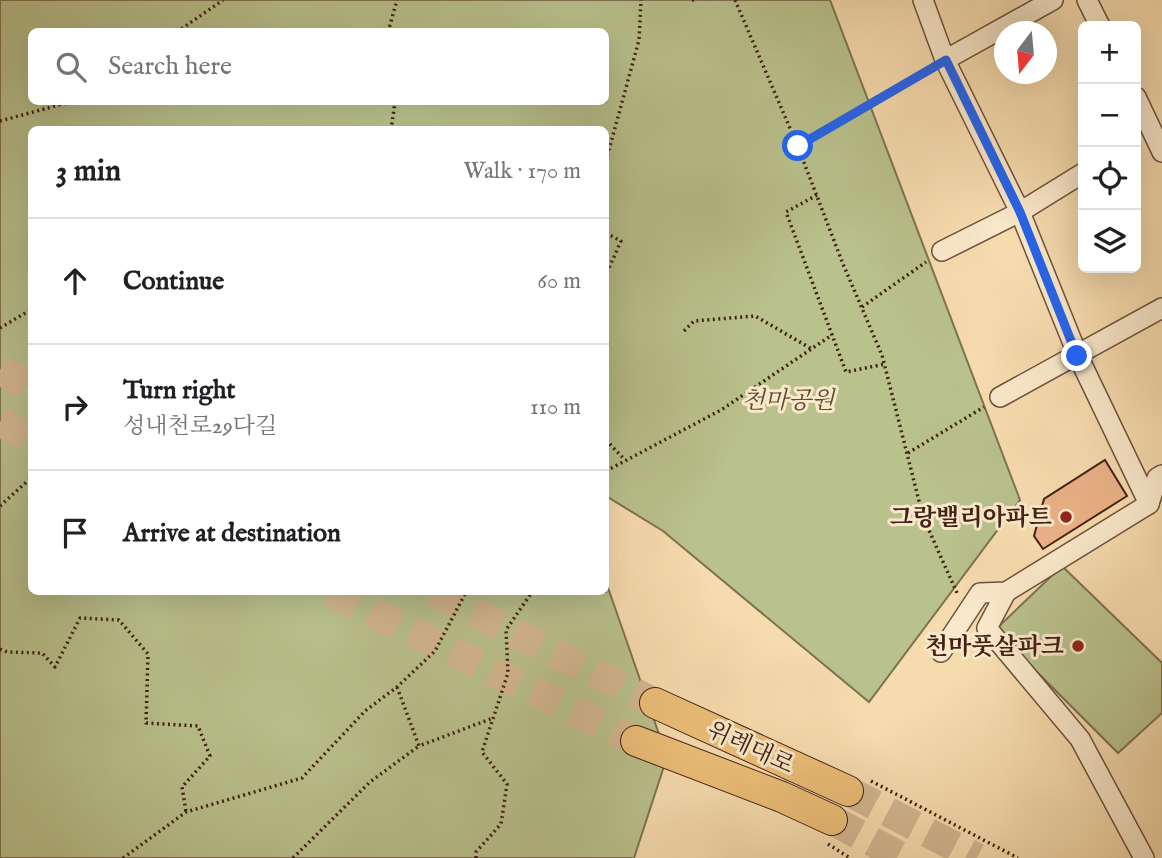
<!DOCTYPE html>
<html lang="en">
<head>
<meta charset="utf-8">
<style>
	:root { --surface:#fff; --page:#f6f6f6; --text:#202124; --muted:#757577; --line:#e0e0e0 }
	body { margin:0; font-family:"IM FELL English","Noto Serif KR",serif; background:var(--page); color:var(--text) }
	.controls { position:absolute; right:21px; top:21px; display:grid; overflow:hidden; border-radius:10px; box-shadow:0 7px 28px #0002 }
	.controls button { width:63px; height:63px; display:grid; place-items:center; padding:0; border:0; border-bottom:2px solid var(--line); background:var(--surface); color:var(--text); font:35px sans-serif }
	.compass { position:absolute; left:994px; top:21px; width:63px; height:63px; border-radius:50%; background:var(--surface); box-shadow:0 7px 28px #0002; rotate:196deg }
	.stop { position:absolute; width:21px; height:21px; margin:-16px; border:5px solid #2563eb; border-radius:50%; background:#fff }
	.stop.end { background:#2563eb; border-color:#fff; box-shadow:0 2px 7px #0008 }
	.list { margin:0; padding:0; list-style:none }
	h2 { display:flex; justify-content:space-between; align-items:center; height:91px; margin:0; padding:0 28px; font-size:30px }
	h2 small { font-size:23px; font-weight:400; color:var(--muted) }
	.list li { display:grid; grid-template-columns:46px 1fr auto; gap:21px; align-items:center; box-sizing:border-box; height:126px; padding:0 28px; border-top:2px solid var(--line) }
	.list b { display:block; font-size:26px; white-space:nowrap }
	.list p { margin:0; font-size:23px; white-space:nowrap; color:var(--muted) }
	.list em { font-size:23px; font-style:normal; color:var(--muted) }
	.icon { flex:none; width:38px; height:38px; fill:none; stroke:currentColor; stroke-width:2; stroke-linecap:round; stroke-linejoin:round }
	.map { position:relative; flex:none; width:1162px; height:858px; overflow:hidden }
	.search { position:absolute; background:var(--surface); box-shadow:0 7px 28px #0002; left:28px; top:28px; width:581px; height:77px; display:flex; align-items:center; gap:18px; box-sizing:border-box; padding:0 24px; border-radius:10px; color:var(--muted); font-size:26px }
	.panel { position:absolute; background:var(--surface); box-shadow:0 7px 28px #0002; left:28px; top:126px; width:581px; height:469px; border-radius:10px }
	.map>svg:first-child { display:block }
	.green { fill:#b9c18c; stroke:#7e7251; stroke-width:2; fill-rule:evenodd }
	.building { fill:#eab286; stroke:#422216; stroke-width:2 }
	.lines { fill:none; stroke-linecap:round; stroke-linejoin:round }
	.primary-tunnel { stroke:#d2b690; stroke-width:30; stroke-dasharray:30 15; stroke-linecap:butt }
	.minor-casing { stroke:#6f503c; stroke-width:22 }
	.primary-casing { stroke:#422216; stroke-width:32 }
	.path { stroke:#422216; stroke-width:3.5; stroke-dasharray:2 3.5; stroke-linecap:butt }
	.minor { stroke:#f9e8ca; stroke-width:19 }
	.primary { stroke:#ebbe77; stroke-width:30 }
	.route { stroke:#2563eb; stroke-width:9 }
	.poi-dot { fill:#8f2418; stroke:#f9e8ca; stroke-width:2.5 }
	.labels { text-anchor:middle; stroke-width:6; stroke-linejoin:round; paint-order:stroke }
	.park-label { font-size:24px; font-style:italic; fill:#604a34; stroke:#f9e8ca }
	.poi-label { font-size:24px; font-weight:bold; fill:#422216; stroke:#f9e8ca; text-anchor:end }
	.street-label { font-size:24px; fill:#422216; stroke:#f9e8ca }
</style>
</head>
<body>
<div class="map">
<svg width="1162" height="858" viewBox="0 0 1162 858">
	<rect width="100%" height="100%" fill="#f6dbae"/>
	<filter id="stains"><feTurbulence type="fractalNoise" baseFrequency=".00286" numOctaves="4"/><feColorMatrix values="0 0 0 0 .2 0 0 0 0 .09 0 0 0 0 .02 0 0 0 .5 -.17"/></filter>
	<radialGradient id="worn" r=".72"><stop offset=".6" stop-color="#630" stop-opacity="0"/><stop offset="1" stop-color="#630" stop-opacity=".3"/></radialGradient>
	<g class="green">
		<path d="M 0,0 L 830,0 L 1020,500 L 869,702 L 663,531 L 606,496 L 606,130 L 32,130 L 32,592 L 606,592 L 606,582 L 667,757 L 634,858 L 0,858 ZM 32,32 L 606,32 L 606,102 L 32,102 Z"/>
		<path d="M 1062,566 L 1162,663 L 1162,713 L 1118,753 L 995,630 Z"/>
	</g>
	<path class="building" d="M 1105,460 L 1127,496 L 1043,549 L 1034,536 L 1044,499 Z"/>
	<g class="lines">
		<g class="primary-tunnel">
			<path d="M 0,370 L 32,387"/>
			<path d="M 0,422 L 32,439"/>
			<path d="M 330,592 L 636,741"/>
			<path d="M 433,592 L 655,703"/>
			<path d="M 848,791 L 977,858"/>
			<path d="M 832,820 L 903,858"/>
		</g>
		<defs>
			<g id="minor">
				<path d="M 923,0 L 945,60 L 1020,212 L 1078,356 L 1149,504"/>
				<path d="M 1087,0 L 1100,26"/>
				<path d="M 945,60 L 1053,0"/>
				<path d="M 1136,97 L 1162,152"/>
				<path d="M 942,251 L 1020,212 L 1083,173"/>
				<path d="M 1000,397 L 1162,308"/>
				<path d="M 1006,592 L 987,628 L 1080,739 L 1144,858"/>
				<path d="M 941,652 L 980,593 L 1006,592 L 1149,504 L 1157,478 L 1162,475"/>
			</g>
			<g id="primary">
				<path d="M 655,703 L 848,791"/>
				<path d="M 636,741 L 782,797 L 832,820"/>
			</g>
		</defs>
		<use href="#minor" class="minor-casing"/>
		<use href="#primary" class="primary-casing"/>
		<g class="path">
			<path d="M 692,0 L 694,0"/>
			<path d="M 735,0 L 798,147 L 843,264 L 882,355 L 923,517 L 957,593"/>
			<path d="M 177,32 L 223,0"/>
			<path d="M 388,32 L 397,0"/>
			<path d="M 0,121 L 70,102"/>
			<path d="M 391,130 L 395,102"/>
			<path d="M 798,147 L 929,70"/>
			<path d="M 606,161 L 639,40 L 641,0"/>
			<path d="M 817,195 L 786,212 L 846,372 L 885,364"/>
			<path d="M 606,233 L 621,241 L 606,275"/>
			<path d="M 862,307 L 926,262"/>
			<path d="M 0,328 L 32,309"/>
			<path d="M 684,331 L 694,321 L 755,316 L 812,349"/>
			<path d="M 606,440 L 625,460"/>
			<path d="M 908,453 L 984,407"/>
			<path d="M 606,471 L 721,410 L 832,335"/>
			<path d="M 0,506 L 32,477"/>
			<path d="M 0,649 L 7,652 L 42,653 L 55,667 L 80,618 L 119,620 L 148,654 L 146,723 L 198,726 L 210,756 L 182,787 L 186,812"/>
			<path d="M 397,687 L 419,746 L 493,718"/>
			<path d="M 871,781 L 1018,858"/>
			<path d="M 828,844 L 850,858"/>
			<path d="M 123,858 L 186,812 L 302,778 L 365,711 L 397,687 L 435,651 L 466,592"/>
			<path d="M 293,858 L 370,782 L 419,746"/>
			<path d="M 476,858 L 476,852 L 501,824 L 507,784 L 482,752 L 508,673 L 506,630 L 532,592"/>
		</g>
		<use href="#minor" class="minor"/>
		<use href="#primary" class="primary"/>
	</g>
	<g class="lines">
		<path class="route" d="M 798,146 L 946,60 L 1020,212 L 1077,356"/>
	</g>
	<g class="poi-dot">
		<circle cx="1066" cy="517" r="7"/>
		<circle cx="1078" cy="646" r="7"/>
	</g>
	<g class="labels">
		<g class="park-label">
			<text x="788" y="408">천마공원</text>
		</g>
		<g class="poi-label">
			<text x="1052" y="525">그랑밸리아파트</text>
			<text x="1064" y="654">천마풋살파크</text>
		</g>
		<g class="street-label">
			<text transform="translate(751 747) rotate(25)" y="8">위례대로</text>
		</g>
	</g>
	<rect width="100%" height="100%" filter="url(#stains)"/>
	<rect width="100%" height="100%" fill="url(#worn)"/>
</svg>
<div class="controls">
<button>+</button>
<button>−</button>
<button><svg class="icon" aria-label="locate" viewBox="0 0 24 24"><circle cx="12" cy="12" r="6"/><path d="M12 2v4M12 18v4M2 12h4M18 12h4"/></svg></button>
<button><svg class="icon" aria-label="layers" viewBox="0 0 24 24"><path d="M12 4l9 5-9 5-9-5zM3 14l9 5 9-5"/></svg></button>
</div>
<svg class="compass" viewBox="-18 -18 36 36"><path d="M0-13l5 13h-10z" fill="#e53935"/><path d="M0 13l5-13h-10z" fill="#757577"/></svg>
<div class="stop" style="left:798px;top:146px"></div>
<div class="stop end" style="left:1077px;top:356px"></div>
<div class="search"><svg class="icon" aria-label="search" viewBox="0 0 24 24"><circle cx="10" cy="10" r="6"/><path d="M15 15l6 6"/></svg>Search here</div>
<section class="panel">
<h2>3 min<small>Walk · 170 m</small></h2>
<ul class="list">
<li><svg class="icon" aria-label="ahead" viewBox="0 0 24 24"><path d="M12 20V5M6 11l6-6 6 6"/></svg><div><b>Continue</b></div><em>60 m</em></li>
<li><svg class="icon" aria-label="right" viewBox="0 0 24 24"><path d="M7 20v-9h11M14 6l5 5-5 5"/></svg><div><b>Turn right</b><p>성내천로29다길</p></div><em>110 m</em></li>
<li><svg class="icon" aria-label="arrive" viewBox="0 0 24 24"><path d="M6 21V4h12l-3 4 3 4H6"/></svg><div><b>Arrive at destination</b></div></li>
</ul>
</section>
</div>
</body>
</html>
